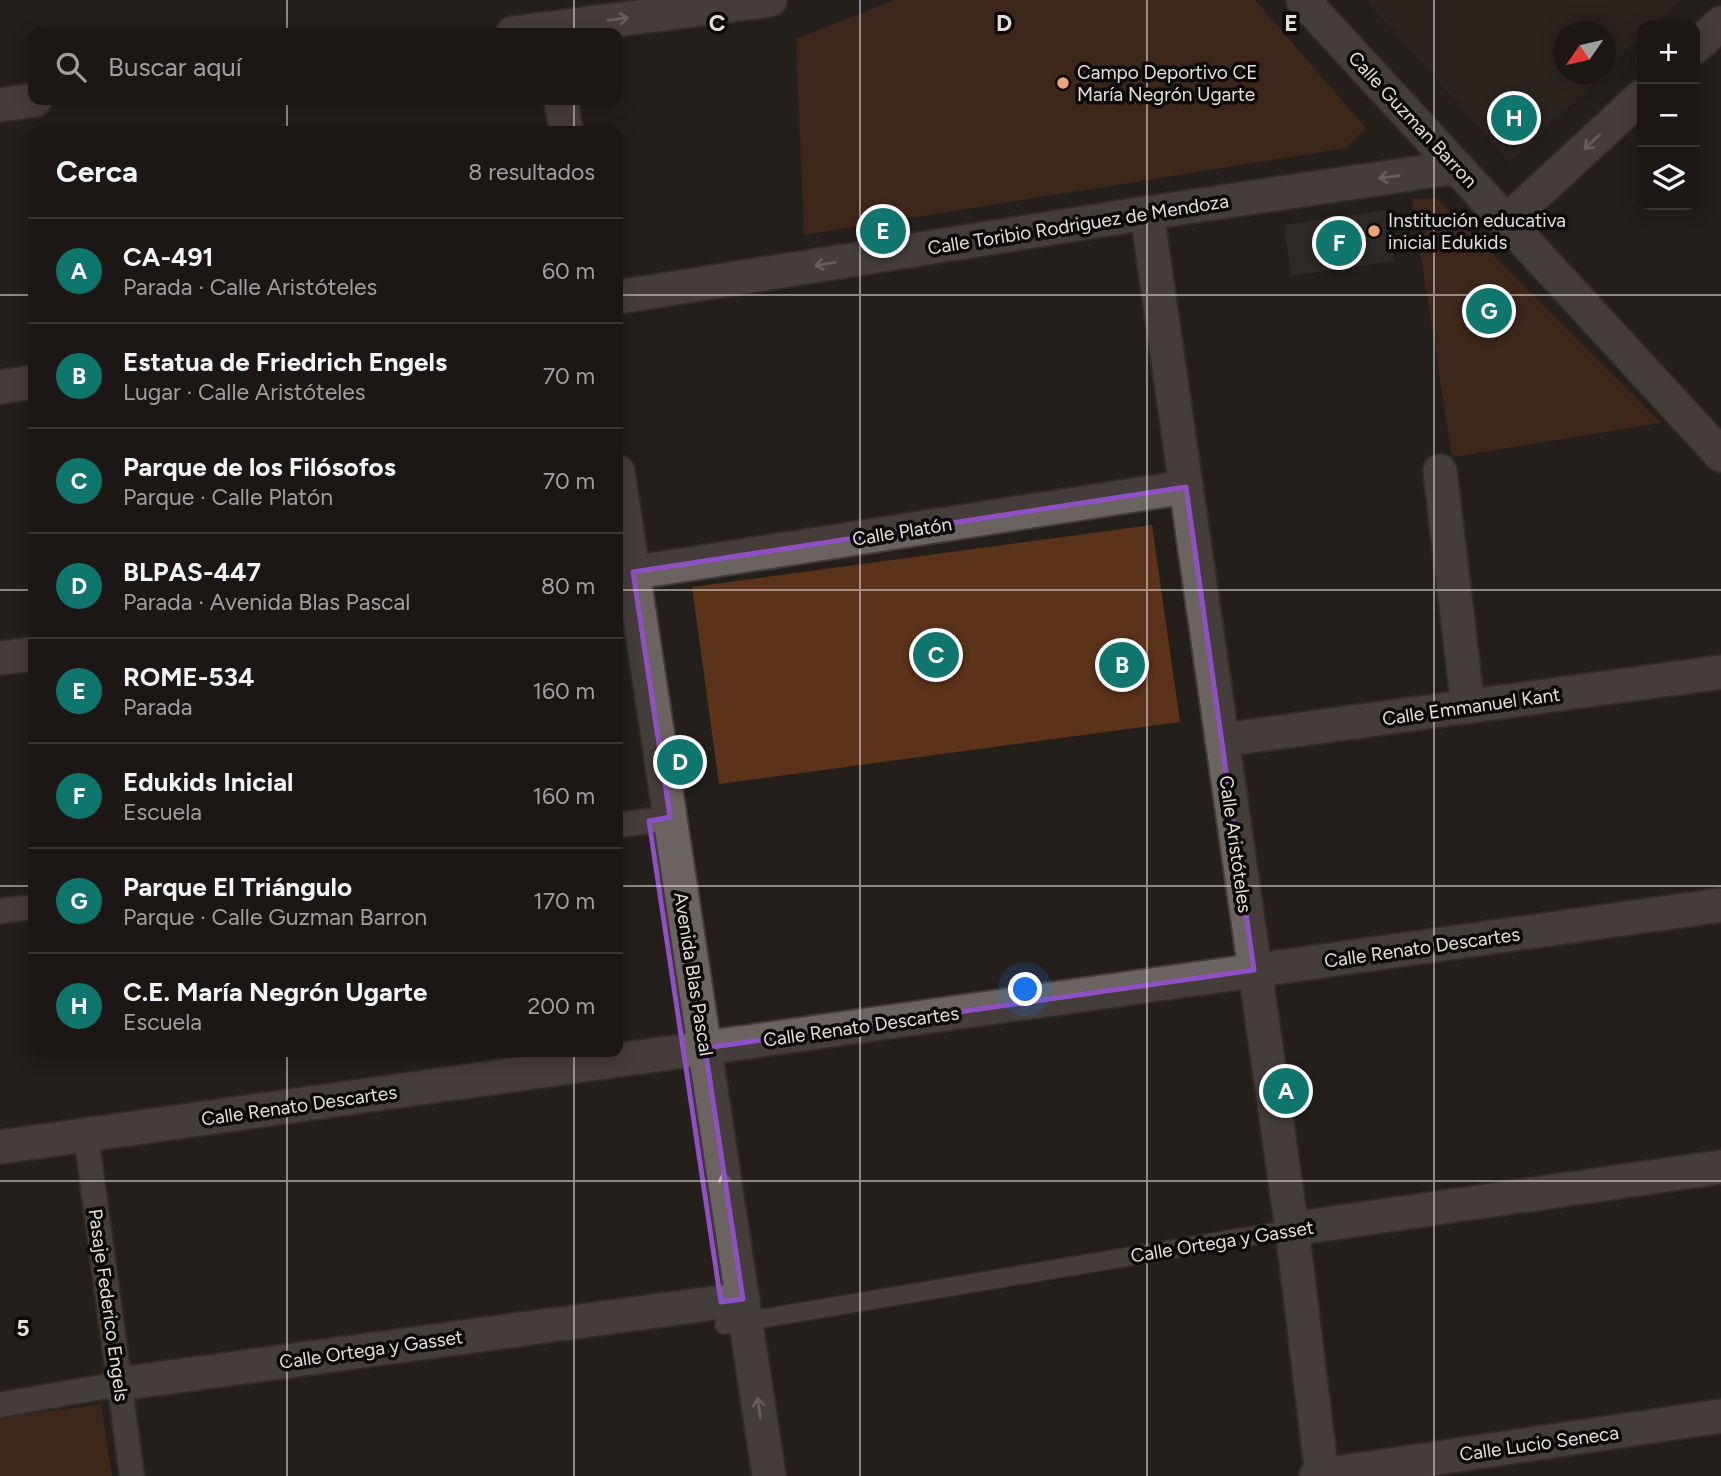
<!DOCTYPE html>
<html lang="es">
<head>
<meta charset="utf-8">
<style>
	:root { --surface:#1c1714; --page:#25201d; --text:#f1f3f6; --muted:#a09fa0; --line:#3a3634; --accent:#0f766e }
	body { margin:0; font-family:Figtree,sans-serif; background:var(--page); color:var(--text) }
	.controls { position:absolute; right:21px; top:21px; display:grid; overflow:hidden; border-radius:14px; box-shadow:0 4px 18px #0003 }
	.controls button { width:63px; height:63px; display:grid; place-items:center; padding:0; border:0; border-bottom:2px solid var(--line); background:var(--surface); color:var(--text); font:35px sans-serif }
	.compass { position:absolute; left:1553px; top:21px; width:63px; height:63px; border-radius:50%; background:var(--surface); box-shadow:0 4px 18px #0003; rotate:236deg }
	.you { position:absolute; left:1026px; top:990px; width:24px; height:24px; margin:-18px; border:5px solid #fff; border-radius:50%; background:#1a73e8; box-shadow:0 0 0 10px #1a73e833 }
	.badge { display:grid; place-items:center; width:46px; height:46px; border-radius:50%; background:var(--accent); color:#fff; font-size:23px; font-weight:700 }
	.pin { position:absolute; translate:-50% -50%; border:4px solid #fff; box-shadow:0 2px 7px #0006 }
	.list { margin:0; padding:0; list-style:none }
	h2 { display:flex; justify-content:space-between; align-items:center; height:91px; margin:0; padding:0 28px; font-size:30px }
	h2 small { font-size:23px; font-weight:400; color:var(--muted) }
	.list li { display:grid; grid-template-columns:46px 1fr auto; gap:21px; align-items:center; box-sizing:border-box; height:105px; padding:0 28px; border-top:2px solid var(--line) }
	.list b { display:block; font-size:26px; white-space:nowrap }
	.list p { margin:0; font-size:23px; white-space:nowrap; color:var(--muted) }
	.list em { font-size:23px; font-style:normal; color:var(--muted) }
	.icon { flex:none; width:38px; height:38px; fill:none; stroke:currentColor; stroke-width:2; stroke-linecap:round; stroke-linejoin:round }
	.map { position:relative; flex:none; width:1721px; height:1476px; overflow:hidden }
	.search { position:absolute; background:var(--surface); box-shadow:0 4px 18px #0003; left:28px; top:28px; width:595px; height:77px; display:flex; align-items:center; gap:18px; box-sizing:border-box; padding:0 24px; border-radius:14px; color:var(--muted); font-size:26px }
	.panel { position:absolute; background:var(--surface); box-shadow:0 4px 18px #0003; left:28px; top:126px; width:595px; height:931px; border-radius:14px }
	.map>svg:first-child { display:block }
	.built { fill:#332821 }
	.green { fill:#5b321a }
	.building { fill:#3c3532 }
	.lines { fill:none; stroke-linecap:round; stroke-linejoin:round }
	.service-casing { stroke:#413b39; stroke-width:21 }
	.pedestrian-casing { stroke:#413b39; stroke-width:28 }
	.minor-casing { stroke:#413b39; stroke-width:37 }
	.service { stroke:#6b635f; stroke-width:18 }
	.pedestrian { stroke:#6b635f; stroke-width:24 }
	.minor { stroke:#6b635f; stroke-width:33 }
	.oneway { stroke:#b2ada9 }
	.marked { fill:none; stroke:#9050c5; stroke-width:5; stroke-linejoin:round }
	.grid { fill:none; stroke:#e2dedb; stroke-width:2; stroke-opacity:0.55 }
	.poi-dot { fill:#f0a378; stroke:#0c0908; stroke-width:2.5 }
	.labels { text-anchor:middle; stroke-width:7; stroke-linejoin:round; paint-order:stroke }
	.poi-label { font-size:19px; fill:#e2dedb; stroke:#0c0908; text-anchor:start }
	.street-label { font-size:19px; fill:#e2dedb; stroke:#0c0908 }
	.grid-label { font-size:23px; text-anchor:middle; font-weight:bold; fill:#e2dedb; stroke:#0c0908; stroke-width:7; stroke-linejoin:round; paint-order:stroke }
</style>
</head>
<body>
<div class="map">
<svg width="1721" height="1476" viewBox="0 0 1721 1476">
	<rect width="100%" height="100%" fill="#251f1b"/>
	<path class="built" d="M 1366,0 L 1680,0 L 1652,26 L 1642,26 L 1642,36 L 1606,71 L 1606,32 L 1564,32 L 1564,74 L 1603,74 L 1510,162 Z"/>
	<g class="green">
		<path d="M 894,0 L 1255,0 L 1366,128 L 1346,148 L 804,235 L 796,39 Z"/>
		<path d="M 1436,198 L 1661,423 L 1452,457 L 1412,199 Z"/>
		<path d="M 1152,525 L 1180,722 L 719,784 L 692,587 Z"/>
		<path d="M 101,1404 L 112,1476 L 0,1476 L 0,1418 Z"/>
	</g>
	<path class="building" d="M 1386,210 L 1394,261 L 1291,276 L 1284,225 Z"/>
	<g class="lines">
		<defs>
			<path id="service" d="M 724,1325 L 1292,1229"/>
			<g id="pedestrian">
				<path d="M 618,825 L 649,821"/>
				<path d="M 0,911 L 33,907"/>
				<path d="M 86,1135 L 132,1476"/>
				<path d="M 0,1405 L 119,1384"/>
			</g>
			<g id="minor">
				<path d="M 1303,0 L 1721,455"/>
				<path d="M 513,33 L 770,0"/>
				<path d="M 1695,47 L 1721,23"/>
				<path d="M 561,100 L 566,131"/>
				<path d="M 0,105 L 35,100"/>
				<path d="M 1147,213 L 1292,1229 L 1322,1476"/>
				<path d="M 1507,221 L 1642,96"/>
				<path d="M 618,297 L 1147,213 L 1457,167"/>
				<path d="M 0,387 L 33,382"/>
				<path d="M 1440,471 L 1468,707"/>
				<path d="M 618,472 L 769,1476"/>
				<path d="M 618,575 L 1186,487"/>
				<path d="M 0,658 L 33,654"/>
				<path d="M 1222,740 L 1721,672"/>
				<path d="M 0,1147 L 1721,905"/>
				<path d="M 1292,1229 L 1721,1167"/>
				<path d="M 119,1384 L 743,1299"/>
				<path d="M 1316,1476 L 1721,1416"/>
			</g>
		</defs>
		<use href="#service" class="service-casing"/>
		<use href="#pedestrian" class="pedestrian-casing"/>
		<use href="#minor" class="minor-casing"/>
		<use href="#service" class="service"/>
		<use href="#pedestrian" class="pedestrian"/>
		<use href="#minor" class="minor"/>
	</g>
	<defs><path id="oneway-shaft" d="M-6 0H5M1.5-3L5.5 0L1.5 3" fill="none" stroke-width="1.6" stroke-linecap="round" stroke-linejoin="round" transform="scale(1.75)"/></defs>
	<g class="oneway">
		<use href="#oneway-shaft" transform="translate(618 19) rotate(-7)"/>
		<use href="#oneway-shaft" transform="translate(1592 142) rotate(137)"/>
		<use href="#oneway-shaft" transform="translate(1389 177) rotate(172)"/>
		<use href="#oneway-shaft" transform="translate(825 264) rotate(171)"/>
		<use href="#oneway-shaft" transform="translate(725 1183) rotate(-99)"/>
		<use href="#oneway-shaft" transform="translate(759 1408) rotate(-98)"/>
	</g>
	<path d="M0 0H1721V1476H0ZM 1186,487 L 1254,970 L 705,1048 L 743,1299 L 721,1302 L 649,821 L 670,817 L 633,572 Z" fill="#251f1b" fill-opacity=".55" fill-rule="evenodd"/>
	<path class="marked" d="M 1186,487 L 1254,970 L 705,1048 L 743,1299 L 721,1302 L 649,821 L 670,817 L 633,572 Z"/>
	<path class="grid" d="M 287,0 L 287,33M 574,0 L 574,33M 860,0 L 860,1476M 1147,0 L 1147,1476M 1434,0 L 1434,1476M 287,100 L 287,131M 574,100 L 574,131M 0,295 L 33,295M 618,295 L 1721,295M 0,590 L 33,590M 618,590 L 1721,590M 0,886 L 33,886M 618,886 L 1721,886M 287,1052 L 287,1476M 574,1052 L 574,1476M 0,1181 L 1721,1181"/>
	<g class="poi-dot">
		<circle cx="1063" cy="83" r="7"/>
		<circle cx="1374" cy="231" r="7"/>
	</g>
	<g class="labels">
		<g class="poi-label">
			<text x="1077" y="79">Campo Deportivo CE<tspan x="1077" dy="22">María Negrón Ugarte</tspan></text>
			<text x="1388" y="227">Institución educativa<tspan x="1388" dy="22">inicial Edukids</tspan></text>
		</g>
		<g class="street-label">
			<text transform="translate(1413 119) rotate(47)" y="7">Calle Guzman Barron</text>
			<text transform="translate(1078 224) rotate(-9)" y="7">Calle Toribio Rodriguez de Mendoza</text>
			<text transform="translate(902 531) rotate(-9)" y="7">Calle Platón</text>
			<text transform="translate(1471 706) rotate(-8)" y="7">Calle Emmanuel Kant</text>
			<text transform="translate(1236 844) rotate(82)" y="7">Calle Aristóteles</text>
			<text transform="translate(1422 947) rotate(-8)" y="7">Calle Renato Descartes</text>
			<text transform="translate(694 974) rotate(81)" y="7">Avenida Blas Pascal</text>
			<text transform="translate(861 1026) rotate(-8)" y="7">Calle Renato Descartes</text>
			<text transform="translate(299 1105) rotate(-8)" y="7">Calle Renato Descartes</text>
			<text transform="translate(1222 1241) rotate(-9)" y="7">Calle Ortega y Gasset</text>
			<text transform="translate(109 1305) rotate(82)" y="7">Pasaje Federico Engels</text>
			<text transform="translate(371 1349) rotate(-8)" y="7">Calle Ortega y Gasset</text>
			<text transform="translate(1539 1443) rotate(-8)" y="7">Calle Lucio Seneca</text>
		</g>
	</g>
	<g class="grid-label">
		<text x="717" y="31">C</text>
		<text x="1004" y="31">D</text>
		<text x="1291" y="31">E</text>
		<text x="23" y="1336">5</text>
	</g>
</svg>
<div class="controls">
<button>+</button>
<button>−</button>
<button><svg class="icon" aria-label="layers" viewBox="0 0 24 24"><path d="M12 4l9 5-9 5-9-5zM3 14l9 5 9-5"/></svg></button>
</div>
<svg class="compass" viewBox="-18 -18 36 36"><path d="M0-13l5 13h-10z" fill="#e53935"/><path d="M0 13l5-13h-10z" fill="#a09fa0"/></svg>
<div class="you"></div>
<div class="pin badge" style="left:1286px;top:1091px">A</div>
<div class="pin badge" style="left:1122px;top:665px">B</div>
<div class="pin badge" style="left:936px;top:655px">C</div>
<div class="pin badge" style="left:680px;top:762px">D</div>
<div class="pin badge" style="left:883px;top:231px">E</div>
<div class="pin badge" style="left:1339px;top:243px">F</div>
<div class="pin badge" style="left:1489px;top:311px">G</div>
<div class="pin badge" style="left:1514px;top:118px">H</div>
<div class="search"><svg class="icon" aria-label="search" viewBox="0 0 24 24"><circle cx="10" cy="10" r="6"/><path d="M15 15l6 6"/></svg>Buscar aquí</div>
<section class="panel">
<h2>Cerca<small>8 resultados</small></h2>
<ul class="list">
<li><span class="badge">A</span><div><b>CA-491</b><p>Parada · Calle Aristóteles</p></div><em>60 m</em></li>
<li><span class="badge">B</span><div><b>Estatua de Friedrich Engels</b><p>Lugar · Calle Aristóteles</p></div><em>70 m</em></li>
<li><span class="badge">C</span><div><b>Parque de los Filósofos</b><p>Parque · Calle Platón</p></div><em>70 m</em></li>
<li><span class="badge">D</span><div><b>BLPAS-447</b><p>Parada · Avenida Blas Pascal</p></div><em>80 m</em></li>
<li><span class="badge">E</span><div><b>ROME-534</b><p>Parada</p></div><em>160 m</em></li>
<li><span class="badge">F</span><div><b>Edukids Inicial</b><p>Escuela</p></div><em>160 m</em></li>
<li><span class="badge">G</span><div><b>Parque El Triángulo</b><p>Parque · Calle Guzman Barron</p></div><em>170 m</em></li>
<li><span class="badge">H</span><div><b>C.E. María Negrón Ugarte</b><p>Escuela</p></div><em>200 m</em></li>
</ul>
</section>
</div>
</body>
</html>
